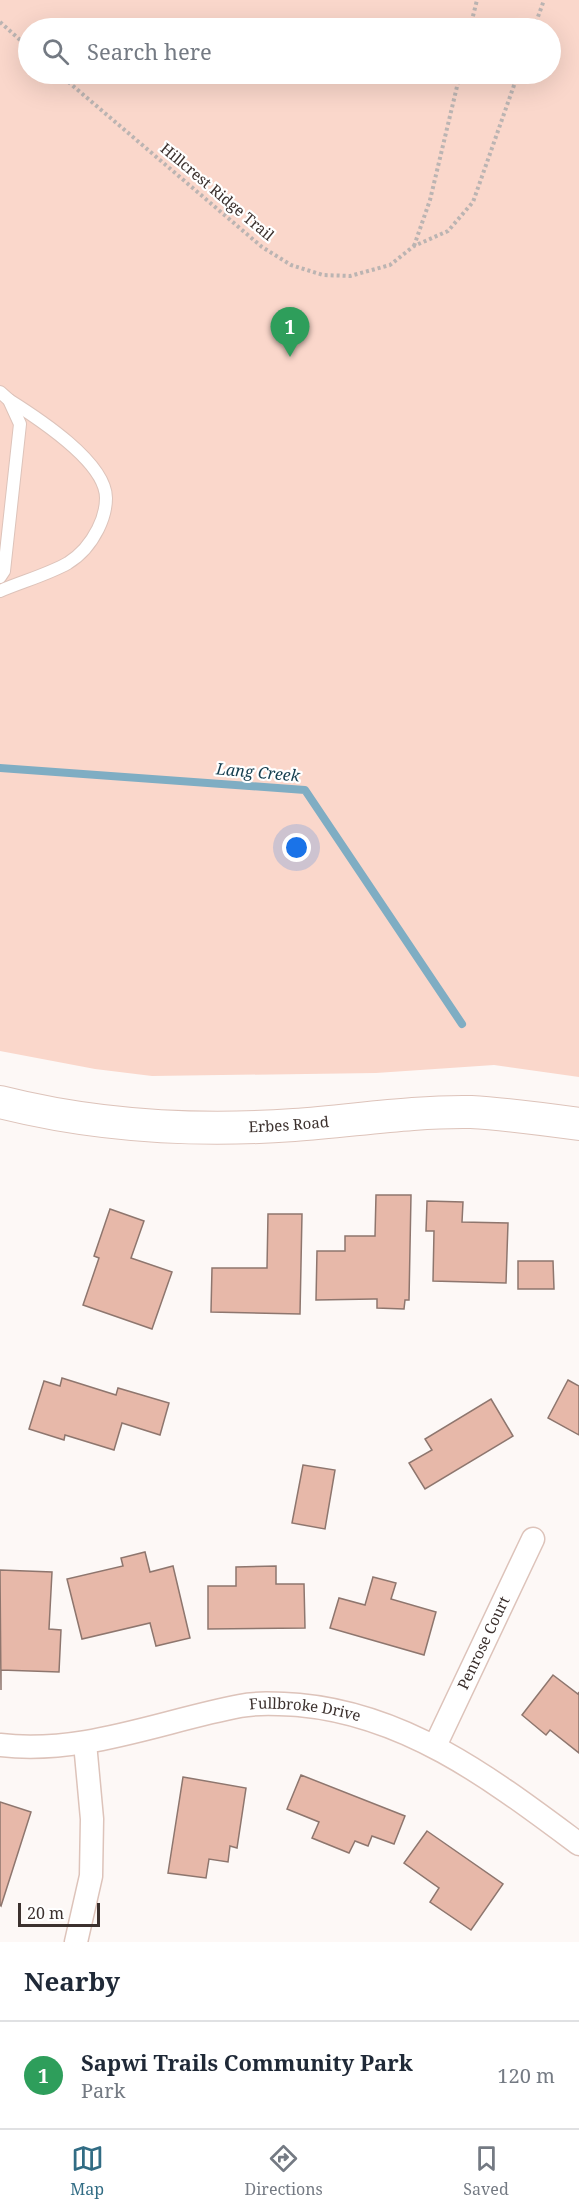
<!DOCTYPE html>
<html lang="en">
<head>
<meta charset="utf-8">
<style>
	:root { --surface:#fff; --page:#f6f6f7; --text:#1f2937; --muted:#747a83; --line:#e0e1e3; --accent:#316c84 }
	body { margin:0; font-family:"Noto Serif",serif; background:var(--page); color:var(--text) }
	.scale { position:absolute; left:18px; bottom:15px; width:82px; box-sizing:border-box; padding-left:6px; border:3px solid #3c312e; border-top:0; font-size:16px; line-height:21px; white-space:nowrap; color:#3c312e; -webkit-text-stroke:4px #fff; paint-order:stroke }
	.you { position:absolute; left:297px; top:848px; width:21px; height:21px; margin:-15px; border:4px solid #fff; border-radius:50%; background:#1a73e8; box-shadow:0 0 0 9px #1a73e833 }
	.badge { display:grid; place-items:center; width:39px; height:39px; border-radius:50%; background:var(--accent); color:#fff; font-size:20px; font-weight:700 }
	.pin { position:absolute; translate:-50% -50px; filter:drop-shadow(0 2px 3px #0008) }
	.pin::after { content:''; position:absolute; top:32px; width:21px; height:18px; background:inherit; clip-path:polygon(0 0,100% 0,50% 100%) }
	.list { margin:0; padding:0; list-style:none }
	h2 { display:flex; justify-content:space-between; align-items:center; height:78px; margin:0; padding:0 24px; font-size:26px }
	h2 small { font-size:20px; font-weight:400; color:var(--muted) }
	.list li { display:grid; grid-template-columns:39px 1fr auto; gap:18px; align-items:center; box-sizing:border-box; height:108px; padding:0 24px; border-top:2px solid var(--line) }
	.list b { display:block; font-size:22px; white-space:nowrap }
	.list p { margin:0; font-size:20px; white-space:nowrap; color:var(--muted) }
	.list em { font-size:20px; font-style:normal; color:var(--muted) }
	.icon { flex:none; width:33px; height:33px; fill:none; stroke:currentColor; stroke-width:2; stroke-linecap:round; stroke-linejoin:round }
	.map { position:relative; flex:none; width:579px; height:1942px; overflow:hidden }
	.search { position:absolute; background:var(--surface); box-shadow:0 6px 24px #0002; left:18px; right:18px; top:18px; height:66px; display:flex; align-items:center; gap:15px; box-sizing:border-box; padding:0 21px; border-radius:33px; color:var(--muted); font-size:22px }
	.sheet { height:186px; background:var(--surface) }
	nav { display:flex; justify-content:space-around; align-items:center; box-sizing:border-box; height:84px; border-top:2px solid var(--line); background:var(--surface); font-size:16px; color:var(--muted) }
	nav a { display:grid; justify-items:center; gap:3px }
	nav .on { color:var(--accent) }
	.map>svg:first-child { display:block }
	.green { fill:#fad7cb; fill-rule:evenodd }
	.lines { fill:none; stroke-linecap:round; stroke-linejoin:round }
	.stream { stroke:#7fadc3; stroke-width:8 }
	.building { fill:#e7b8a9; stroke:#8e766e; stroke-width:1.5 }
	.service-casing { stroke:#ddc3ba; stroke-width:14 }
	.minor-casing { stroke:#ddc3ba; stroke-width:25 }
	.secondary-casing { stroke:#ddc3ba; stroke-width:34 }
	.path { stroke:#bbb4b2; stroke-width:4; stroke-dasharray:3 3; stroke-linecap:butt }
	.service { stroke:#fff; stroke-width:12 }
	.minor { stroke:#fff; stroke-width:22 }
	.secondary { stroke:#fff; stroke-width:32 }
	.labels { text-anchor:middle; stroke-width:4.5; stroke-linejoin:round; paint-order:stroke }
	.street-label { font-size:15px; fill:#3c312e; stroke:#fff }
	.water-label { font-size:16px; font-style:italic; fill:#153e4f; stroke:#fff }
</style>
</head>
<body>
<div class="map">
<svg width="579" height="1942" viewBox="0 0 579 1942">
	<rect width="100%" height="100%" fill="#fdf8f6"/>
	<path class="green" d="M 0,0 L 579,0 L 579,1077 L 494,1065 L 376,1073 L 152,1076 L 95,1069 L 0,1051 ZM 28,28 L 550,28 L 550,74 L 28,74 Z"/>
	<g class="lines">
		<path class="stream" d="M 0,768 L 305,790 L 462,1024"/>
	</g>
	<g class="building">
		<path d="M 376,1195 L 411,1195 L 409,1300 L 405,1300 L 404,1309 L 377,1308 L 377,1299 L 374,1299 L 316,1300 L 317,1251 L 345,1251 L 345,1236 L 375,1236 Z"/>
		<path d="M 427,1201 L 463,1202 L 462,1222 L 508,1223 L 506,1283 L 433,1281 L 434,1231 L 426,1231 Z"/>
		<path d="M 110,1209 L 144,1221 L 131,1258 L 172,1272 L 152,1329 L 83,1305 L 99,1258 L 94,1256 Z"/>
		<path d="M 268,1214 L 302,1214 L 300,1314 L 211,1312 L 212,1268 L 267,1268 Z"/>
		<path d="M 518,1261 L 553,1261 L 554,1289 L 518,1289 Z"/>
		<path d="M 62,1378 L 116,1395 L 118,1388 L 169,1403 L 160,1435 L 122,1423 L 114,1450 L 65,1435 L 64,1440 L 29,1429 L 44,1381 L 60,1386 Z"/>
		<path d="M 568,1380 L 579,1386 L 579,1435 L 548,1418 Z"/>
		<path d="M 491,1399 L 513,1436 L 425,1489 L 409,1463 L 432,1450 L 425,1439 Z"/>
		<path d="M 303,1465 L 335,1470 L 325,1529 L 292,1523 Z"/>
		<path d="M 145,1552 L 150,1572 L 173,1566 L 190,1638 L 156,1646 L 150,1623 L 82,1639 L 67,1579 L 123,1566 L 121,1558 Z"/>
		<path d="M 276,1566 L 276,1584 L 304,1584 L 305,1628 L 208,1629 L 208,1586 L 236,1586 L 236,1567 Z"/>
		<path d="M 0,1570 L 52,1572 L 49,1629 L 61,1630 L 59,1672 L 1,1670 L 1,1690 Z"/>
		<path d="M 373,1577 L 396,1583 L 391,1599 L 436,1612 L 424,1655 L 330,1628 L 339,1598 L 365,1605 Z"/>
		<path d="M 553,1675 L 578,1694 L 579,1692 L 579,1753 L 550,1730 L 546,1735 L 522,1715 Z"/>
		<path d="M 301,1775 L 405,1816 L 394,1844 L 372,1836 L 368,1846 L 355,1841 L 349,1853 L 312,1838 L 319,1822 L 287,1809 Z"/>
		<path d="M 183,1777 L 246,1788 L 237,1848 L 230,1846 L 228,1862 L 209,1859 L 206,1878 L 168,1873 Z"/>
		<path d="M 0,1802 L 31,1812 L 1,1906 L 0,1905 Z"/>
		<path d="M 427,1831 L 503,1884 L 471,1930 L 430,1902 L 439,1888 L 404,1863 Z"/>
	</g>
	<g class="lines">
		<defs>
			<g id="service">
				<path d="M 0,392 L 9,400 L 20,424 L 4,571 L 0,577"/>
				<path d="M 0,591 C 21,582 49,574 68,563 C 81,555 91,543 98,529 C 102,521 106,508 106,498 C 106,462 36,417 9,400"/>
			</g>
			<g id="minor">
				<path id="s1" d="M 0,1745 C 82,1755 161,1721 240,1706 C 259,1702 280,1704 299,1705 C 409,1715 494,1781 579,1844"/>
				<path id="s2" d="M 435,1746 L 533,1539"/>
				<path d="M 76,1942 L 91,1876 L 92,1819 L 85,1743"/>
			</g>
			<g id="secondary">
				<path id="s3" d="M 0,1102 C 95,1126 195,1132 294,1125 C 352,1121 412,1111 471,1112 C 507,1114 543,1119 579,1124"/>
			</g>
		</defs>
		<use href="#service" class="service-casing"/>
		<use href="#minor" class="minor-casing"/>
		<use href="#secondary" class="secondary-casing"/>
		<g class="path">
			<path d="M 0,22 L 28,47"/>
			<path d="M 470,28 L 477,0"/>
			<path d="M 534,28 L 544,0"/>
			<path d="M 59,74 L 262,247 L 291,265 L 323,275 L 350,276 L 390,265 L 414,246 L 448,231 L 473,202 L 518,74"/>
			<path d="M 414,246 L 430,200 L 460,74"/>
		</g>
		<use href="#service" class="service"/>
		<use href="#minor" class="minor"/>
		<use href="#secondary" class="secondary"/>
	</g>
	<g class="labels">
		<g class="street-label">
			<text transform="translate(217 192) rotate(40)" y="5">Hillcrest Ridge Trail</text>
			<text dy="5" stroke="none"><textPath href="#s3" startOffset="291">Erbes Road</textPath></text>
			<text dy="5" stroke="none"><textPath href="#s2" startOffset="114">Penrose Court</textPath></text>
			<text dy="5" stroke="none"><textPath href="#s1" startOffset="310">Fullbroke Drive</textPath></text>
		</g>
		<g class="water-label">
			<text transform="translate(258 772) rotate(5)" y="6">Lang Creek</text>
		</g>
	</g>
</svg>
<div class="scale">20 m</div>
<div class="you"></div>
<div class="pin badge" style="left:290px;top:357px;background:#2e9e5b">1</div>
<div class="search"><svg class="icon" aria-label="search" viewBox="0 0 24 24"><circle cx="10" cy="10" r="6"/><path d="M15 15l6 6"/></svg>Search here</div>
</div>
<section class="sheet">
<h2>Nearby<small></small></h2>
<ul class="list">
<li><span class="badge" style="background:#2e9e5b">1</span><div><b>Sapwi Trails Community Park</b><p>Park</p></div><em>120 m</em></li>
</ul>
</section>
<nav>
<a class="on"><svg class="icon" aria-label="map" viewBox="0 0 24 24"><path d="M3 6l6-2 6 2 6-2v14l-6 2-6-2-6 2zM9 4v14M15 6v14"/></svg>Map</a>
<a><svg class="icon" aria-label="directions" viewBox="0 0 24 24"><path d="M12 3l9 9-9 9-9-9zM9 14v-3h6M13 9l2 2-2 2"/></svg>Directions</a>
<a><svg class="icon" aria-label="saved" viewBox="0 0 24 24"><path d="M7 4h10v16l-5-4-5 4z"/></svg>Saved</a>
</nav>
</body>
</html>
